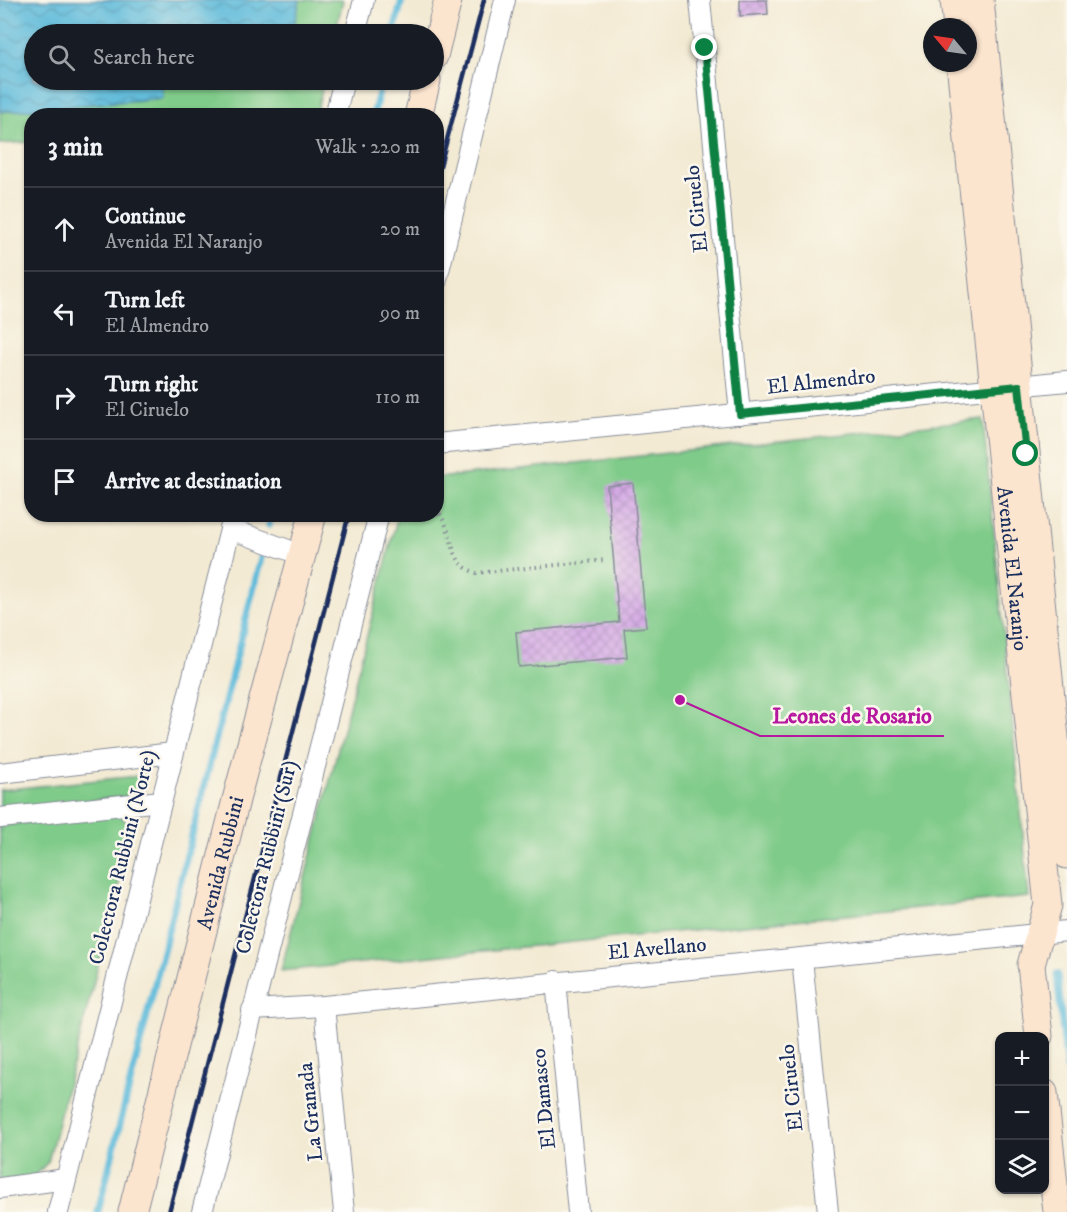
<!DOCTYPE html>
<html lang="en">
<head>
<meta charset="utf-8">
<style>
	:root { --surface:#171b24; --page:#20242c; --text:#f1f3f6; --muted:#9ea1a6; --line:#363941 }
	body { margin:0; font-family:"IM FELL DW Pica",serif; background:var(--page); color:var(--text) }
	.controls { position:absolute; right:18px; bottom:18px; display:grid; overflow:hidden; border-radius:12px; box-shadow:0 2px 4px #0004 }
	.controls button { width:54px; height:54px; display:grid; place-items:center; padding:0; border:0; border-bottom:2px solid var(--line); background:var(--surface); color:var(--text); font:30px sans-serif }
	.compass { position:absolute; left:923px; top:18px; width:54px; height:54px; border-radius:50%; background:var(--surface); box-shadow:0 2px 4px #0004; rotate:299deg }
	.stop { position:absolute; width:18px; height:18px; margin:-14px; border:4px solid #0b8043; border-radius:50%; background:#fff }
	.stop.end { background:#0b8043; border-color:#fff; box-shadow:0 2px 6px #0008 }
	.list { margin:0; padding:0; list-style:none }
	h2 { display:flex; justify-content:space-between; align-items:center; height:78px; margin:0; padding:0 24px; font-size:26px }
	h2 small { font-size:20px; font-weight:400; color:var(--muted) }
	.list li { display:grid; grid-template-columns:39px 1fr auto; gap:18px; align-items:center; box-sizing:border-box; height:84px; padding:0 24px; border-top:2px solid var(--line) }
	.list b { display:block; font-size:22px; white-space:nowrap }
	.list p { margin:0; font-size:20px; white-space:nowrap; color:var(--muted) }
	.list em { font-size:20px; font-style:normal; color:var(--muted) }
	.icon { flex:none; width:33px; height:33px; fill:none; stroke:currentColor; stroke-width:2; stroke-linecap:round; stroke-linejoin:round }
	.map { position:relative; flex:none; width:1067px; height:1212px; overflow:hidden }
	.search { position:absolute; background:var(--surface); box-shadow:0 2px 4px #0004; left:24px; top:24px; width:420px; height:66px; display:flex; align-items:center; gap:15px; box-sizing:border-box; padding:0 21px; border-radius:33px; color:var(--muted); font-size:22px }
	.panel { position:absolute; background:var(--surface); box-shadow:0 2px 4px #0004; left:24px; top:108px; width:420px; height:414px; border-radius:24px }
	.map>svg:first-child { display:block }
	.green { fill:#7fcb89; stroke:#4d7d74; stroke-width:1.5 }
	.water { fill:url(#water-waves); stroke:#3c749c; stroke-width:1.5 }
	.lines { fill:none; stroke-linecap:round; stroke-linejoin:round }
	.stream { stroke:#5cbada; stroke-width:7 }
	.building { fill:url(#building-cross-hatch) }
	.street-casing { stroke:#878c98; stroke-width:22 }
	.secondary-casing { stroke:#878c98; stroke-width:29 }
	.path { stroke:#878c98; stroke-width:4; stroke-dasharray:1.5 4.5; stroke-linecap:butt }
	.street { stroke:#fff; stroke-width:20 }
	.secondary { stroke:#fce5cf; stroke-width:27 }
	.rail { stroke:#1b2f5e; stroke-width:4.5 }
	.route { stroke:#0b8043; stroke-width:8 }
	.labels { text-anchor:middle; stroke-width:5; stroke-linejoin:round; paint-order:stroke }
	.street-label { font-size:21px; fill:#1b2f5e; stroke:#fbf7ec }
	.leader { fill:none; stroke:#b5179e; stroke-width:2 }
	.callout-dot { fill:#b5179e; stroke:#fbf7ec; stroke-width:2 }
	.callout-label { font-size:22px; text-anchor:middle; font-weight:bold; fill:#b5179e; stroke:#fbf7ec; stroke-width:5; stroke-linejoin:round; paint-order:stroke }
</style>
</head>
<body>
<div class="map">
<svg width="1067" height="1212" viewBox="0 0 1067 1212">
	<defs>
		<pattern id="water-waves" width="16" height="10" patternUnits="userSpaceOnUse" patternTransform="scale(1.5)"><rect width="16" height="10" fill="#5cbada"/><path d="M0 5q4-4 8 0t8 0" fill="none" stroke="#4b98b4"/></pattern>
		<pattern id="building-cross-hatch" width="8" height="8" patternUnits="userSpaceOnUse" patternTransform="scale(1.5)"><rect width="8" height="8" fill="#cf9fe4"/><path d="M0 0l8 8M0 8l8-8" fill="none" stroke="#a782bc"/></pattern>
	</defs>
	<rect width="100%" height="100%" fill="#fbf7ec"/>
	<filter id="ink" filterUnits="userSpaceOnUse"><feTurbulence type="fractalNoise" baseFrequency=".0167" numOctaves="2"/><feDisplacementMap in="SourceGraphic" scale="12" xChannelSelector="R" yChannelSelector="G"/><feConvolveMatrix kernelMatrix="1 2 1 2 8 2 1 2 1" color-interpolation-filters="sRGB"/></filter>
	<filter id="wash" filterUnits="userSpaceOnUse"><feTurbulence type="fractalNoise" baseFrequency=".008" numOctaves="4" result="noise"/><feDisplacementMap in="SourceGraphic" scale="24" xChannelSelector="R" yChannelSelector="G"/><feGaussianBlur stdDeviation="1.35" result="paint"/><feColorMatrix in="noise" values="0 0 0 0 0 0 0 0 0 0 0 0 0 0 0 0 0 1.4 0 .05"/><feComposite in="paint" operator="in"/></filter>
	<g filter="url(#wash)">
		<rect width="100%" height="100%" fill="#f3ead3"/>
		<g class="green">
			<path d="M 0,0 L 343,0 L 335,34 L 34,34 L 34,80 L 324,80 L 316,115 L 32,116 L 31,142 L 0,144 Z"/>
			<path d="M 983,419 L 1029,897 L 281,971 L 398,515 L 436,514 L 437,478 Z"/>
			<path d="M 147,775 L 142,795 L 0,811 L 0,790 Z"/>
			<path d="M 109,814 L 120,815 L 129,825 L 130,840 L 48,1162 L 34,1177 L 0,1181 L 0,825 Z"/>
		</g>
		<path class="water" d="M 0,0 L 300,0 L 292,33 L 34,34 L 34,80 L 162,80 L 163,98 L 0,112 Z"/>
		<g class="lines">
			<g class="stream">
				<path d="M 393,34 L 402,0"/>
				<path d="M 373,116 L 382,80"/>
				<path d="M 269,525 L 272,514"/>
				<path d="M 1057,974 L 1067,1068"/>
				<path d="M 98,1212 L 261,558"/>
			</g>
		</g>
		<g id="blocks">
			<g class="building">
				<path d="M 740,0 L 767,0 L 768,14 L 740,16 Z"/>
				<path d="M 633,483 L 646,627 L 624,629 L 627,657 L 519,667 L 516,632 L 619,622 L 607,486 Z"/>
			</g>
		</g>
	</g>
	<g filter="url(#ink)">
		<use href="#blocks" fill-opacity="0" stroke="#878c98" stroke-width="1.5"/>
		<g class="lines">
			<defs>
				<g id="street">
					<path d="M 700,0 L 740,414"/>
					<path d="M 355,34 L 364,0"/>
					<path d="M 335,116 L 344,80"/>
					<path d="M 436,283 L 505,0"/>
					<path d="M 436,444 L 1067,381"/>
					<path d="M 230,529 L 302,555"/>
					<path d="M 0,773 L 173,753"/>
					<path d="M 0,818 L 161,801"/>
					<path d="M 802,959 L 828,1212"/>
					<path d="M 556,981 L 578,1212"/>
					<path d="M 324,1006 L 344,1212"/>
					<path d="M 252,1010 L 324,1006 L 1067,931"/>
					<path d="M 0,1188 L 66,1179"/>
					<path d="M 58,1212 L 234,514"/>
					<path d="M 202,1212 L 379,514"/>
				</g>
				<g id="secondary">
					<path d="M 954,0 L 957,27"/>
					<path d="M 980,0 L 1067,855"/>
					<path d="M 434,56 L 448,0"/>
					<path id="s1" d="M 960,63 L 1048,905 L 1031,965 L 1039,1036"/>
					<path d="M 418,116 L 427,80"/>
					<path d="M 1044,1093 L 1057,1212"/>
					<path id="s2" d="M 132,1212 L 237,796 L 313,514"/>
				</g>
			</defs>
			<use href="#street" class="street-casing"/>
			<use href="#secondary" class="secondary-casing"/>
			<path class="path" d="M 436,509 C 457,533 446,564 477,573 L 606,560"/>
			<use href="#street" class="street"/>
			<use href="#secondary" class="secondary"/>
			<g class="rail">
				<path d="M 436,181 L 484,0"/>
				<path d="M 169,1212 L 349,514"/>
			</g>
		</g>
	</g>
	<g class="lines" filter="url(#ink)">
		<path class="route" d="M 705,48 L 740,414 L 1019,386 L 1026,454"/>
	</g>
	<g class="labels">
		<g class="street-label">
			<text transform="translate(696 209) rotate(-96)" y="7">El Ciruelo</text>
			<text transform="translate(821 381) rotate(-6)" y="7">El Almendro</text>
			<text dy="7" stroke="none"><textPath href="#s1" startOffset="508">Avenida El Naranjo</textPath></text>
			<text transform="translate(122 857) rotate(-76)" y="7">Colectora Rubbini (Norte)</text>
			<text transform="translate(266 857) rotate(-76)" y="7">Colectora Rubbini (Sur)</text>
			<text dy="7" stroke="none"><textPath href="#s2" startOffset="360">Avenida Rubbini</textPath></text>
			<text transform="translate(657 948) rotate(-5)" y="7">El Avellano</text>
			<text transform="translate(791 1088) rotate(-96)" y="7">El Ciruelo</text>
			<text transform="translate(543 1099) rotate(-96)" y="7">El Damasco</text>
			<text transform="translate(310 1112) rotate(-96)" y="7">La Granada</text>
		</g>
	</g>
	<path class="leader" d="M680 700L760 736H944"/>
	<circle class="callout-dot" cx="680" cy="700" r="6"/>
	<g class="callout-label">
		<text x="852" y="723">Leones de Rosario</text>
	</g>
</svg>
<div class="controls">
<button>+</button>
<button>−</button>
<button><svg class="icon" aria-label="layers" viewBox="0 0 24 24"><path d="M12 4l9 5-9 5-9-5zM3 14l9 5 9-5"/></svg></button>
</div>
<svg class="compass" viewBox="-18 -18 36 36"><path d="M0-13l5 13h-10z" fill="#e53935"/><path d="M0 13l5-13h-10z" fill="#9ea1a6"/></svg>
<div class="stop" style="left:1026px;top:454px"></div>
<div class="stop end" style="left:705px;top:48px"></div>
<div class="search"><svg class="icon" aria-label="search" viewBox="0 0 24 24"><circle cx="10" cy="10" r="6"/><path d="M15 15l6 6"/></svg>Search here</div>
<section class="panel">
<h2>3 min<small>Walk · 220 m</small></h2>
<ul class="list">
<li><svg class="icon" aria-label="ahead" viewBox="0 0 24 24"><path d="M12 20V5M6 11l6-6 6 6"/></svg><div><b>Continue</b><p>Avenida El Naranjo</p></div><em>20 m</em></li>
<li><svg class="icon" aria-label="left" viewBox="0 0 24 24"><path d="M17 20v-9H6M10 6l-5 5 5 5"/></svg><div><b>Turn left</b><p>El Almendro</p></div><em>90 m</em></li>
<li><svg class="icon" aria-label="right" viewBox="0 0 24 24"><path d="M7 20v-9h11M14 6l5 5-5 5"/></svg><div><b>Turn right</b><p>El Ciruelo</p></div><em>110 m</em></li>
<li><svg class="icon" aria-label="arrive" viewBox="0 0 24 24"><path d="M6 21V4h12l-3 4 3 4H6"/></svg><div><b>Arrive at destination</b></div></li>
</ul>
</section>
</div>
</body>
</html>
